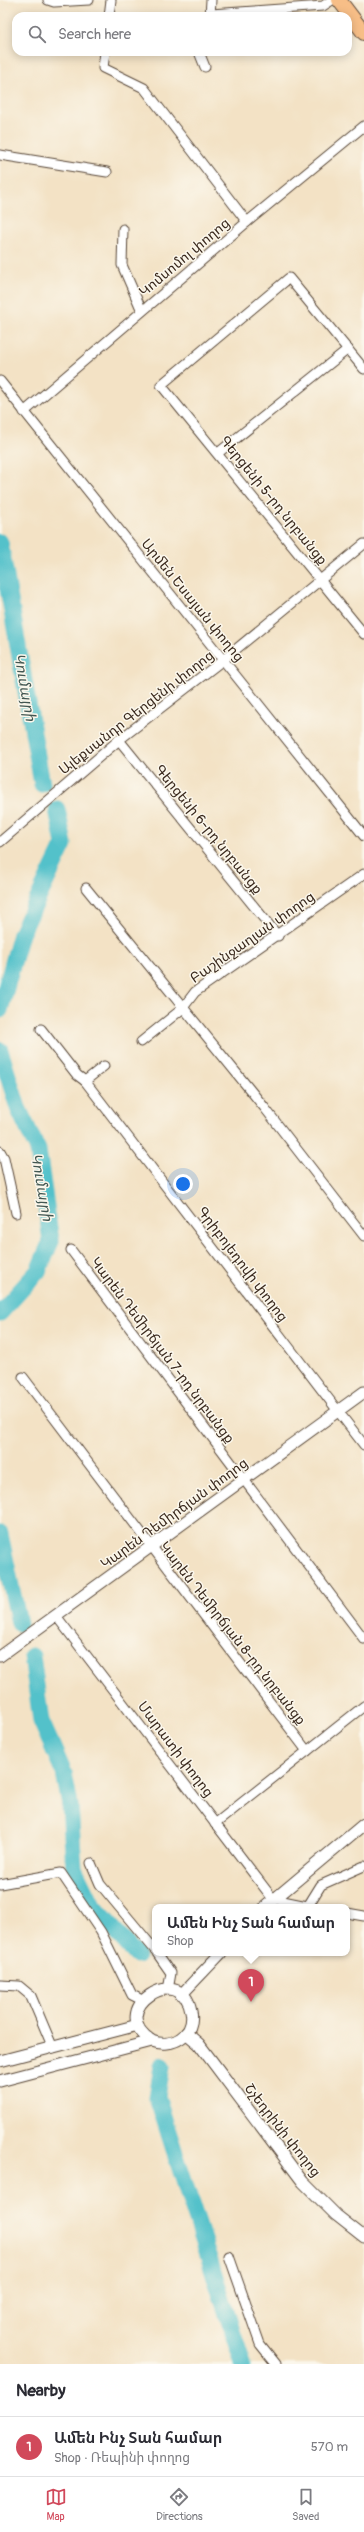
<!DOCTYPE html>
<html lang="en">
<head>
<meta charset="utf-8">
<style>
	:root { --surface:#fff; --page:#f2f2f3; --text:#2b2b33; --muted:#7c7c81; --line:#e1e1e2; --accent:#d1495b }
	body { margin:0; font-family:Pangolin,"Noto Sans Armenian",sans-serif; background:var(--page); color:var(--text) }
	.you { position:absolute; left:183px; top:1184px; width:14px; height:14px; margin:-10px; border:3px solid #fff; border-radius:50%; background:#1a73e8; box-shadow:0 0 0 6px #1a73e833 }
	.badge { display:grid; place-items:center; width:26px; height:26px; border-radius:50%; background:var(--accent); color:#fff; font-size:13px; font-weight:700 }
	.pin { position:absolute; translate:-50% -33px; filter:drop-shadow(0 1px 2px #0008) }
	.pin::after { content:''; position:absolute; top:21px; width:14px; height:12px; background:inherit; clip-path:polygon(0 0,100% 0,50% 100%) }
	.popup { position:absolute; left:152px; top:1904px; width:198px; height:52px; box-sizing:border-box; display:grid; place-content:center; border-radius:8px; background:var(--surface); filter:drop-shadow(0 1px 3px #0005); font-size:13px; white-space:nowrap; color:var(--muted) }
	.popup b { font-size:15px; color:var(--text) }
	.popup::after { content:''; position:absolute; left:50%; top:100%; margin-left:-8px; border:8px solid transparent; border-top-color:var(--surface) }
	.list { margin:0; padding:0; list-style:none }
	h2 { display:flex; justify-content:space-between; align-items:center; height:52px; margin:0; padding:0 16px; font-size:17px }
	h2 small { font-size:13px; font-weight:400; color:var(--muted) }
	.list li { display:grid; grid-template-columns:26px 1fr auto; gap:12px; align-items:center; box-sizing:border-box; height:60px; padding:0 16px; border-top:1px solid var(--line) }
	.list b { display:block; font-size:15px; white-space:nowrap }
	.list p { margin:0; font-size:13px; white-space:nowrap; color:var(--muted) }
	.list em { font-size:13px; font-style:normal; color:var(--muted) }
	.icon { flex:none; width:22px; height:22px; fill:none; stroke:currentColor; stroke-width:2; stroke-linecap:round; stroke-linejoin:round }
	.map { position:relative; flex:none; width:364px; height:2364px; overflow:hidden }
	.search { position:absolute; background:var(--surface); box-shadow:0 2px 10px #0003; left:12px; right:12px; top:12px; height:44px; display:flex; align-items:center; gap:10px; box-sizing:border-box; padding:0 14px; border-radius:12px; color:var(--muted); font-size:15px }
	.sheet { height:112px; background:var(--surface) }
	nav { display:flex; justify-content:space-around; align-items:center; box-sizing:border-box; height:56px; border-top:1px solid var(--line); background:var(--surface); font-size:11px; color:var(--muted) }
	nav a { display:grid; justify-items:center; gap:2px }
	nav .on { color:var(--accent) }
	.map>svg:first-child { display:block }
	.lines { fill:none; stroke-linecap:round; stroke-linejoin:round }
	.river { stroke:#53c1ca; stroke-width:17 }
	.minor-casing { stroke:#574637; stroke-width:11 }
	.tertiary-casing { stroke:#574637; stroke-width:13 }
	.trunk-casing { stroke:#574637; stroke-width:16 }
	.minor { stroke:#fff; stroke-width:9 }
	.tertiary { stroke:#fff; stroke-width:11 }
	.trunk { stroke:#f7be87; stroke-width:14 }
	.labels { text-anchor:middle; stroke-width:3; stroke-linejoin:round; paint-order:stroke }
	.street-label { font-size:14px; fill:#3b2a1e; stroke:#fbf7ec }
	.water-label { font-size:15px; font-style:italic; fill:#425752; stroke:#fbf7ec }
</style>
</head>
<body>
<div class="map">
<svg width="364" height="2364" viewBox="0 0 364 2364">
	<rect width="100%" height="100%" fill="#fbf7ec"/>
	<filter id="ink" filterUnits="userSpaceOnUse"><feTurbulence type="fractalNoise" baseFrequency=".025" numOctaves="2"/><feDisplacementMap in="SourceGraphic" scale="8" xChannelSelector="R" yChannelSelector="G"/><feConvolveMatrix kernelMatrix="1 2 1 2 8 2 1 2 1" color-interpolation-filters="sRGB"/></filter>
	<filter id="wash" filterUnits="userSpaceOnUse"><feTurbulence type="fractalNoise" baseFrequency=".012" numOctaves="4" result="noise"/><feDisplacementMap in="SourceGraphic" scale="16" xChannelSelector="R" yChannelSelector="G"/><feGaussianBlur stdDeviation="0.9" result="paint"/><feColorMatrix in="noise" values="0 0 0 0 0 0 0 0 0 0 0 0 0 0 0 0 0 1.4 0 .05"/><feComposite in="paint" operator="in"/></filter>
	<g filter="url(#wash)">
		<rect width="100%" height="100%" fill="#f3e2c5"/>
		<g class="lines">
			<g class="river">
				<path d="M 0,542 L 42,784"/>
				<path d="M 0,1010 L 21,934 L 64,844 L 57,809"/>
				<path d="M 0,1050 L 18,1108 L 38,1150 L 51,1241 L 38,1271 L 0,1313"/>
				<path d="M 0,1534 L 19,1623"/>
				<path d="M 32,1656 L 41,1721 L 64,1773 L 70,1805 L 74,1868 L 91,1903 L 137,1956"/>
				<path d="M 162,2066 L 157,2097 L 243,2364"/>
			</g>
		</g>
	</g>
	<g filter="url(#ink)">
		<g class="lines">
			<defs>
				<g id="minor">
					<path d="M 48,0 L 54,2 L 89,0"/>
					<path d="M 211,14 L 323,6 L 332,0"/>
					<path d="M 109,16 L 111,0"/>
					<path d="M 210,16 L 211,0"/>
					<path d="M 105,52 L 103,68 L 144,88 L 247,222"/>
					<path d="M 199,52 L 205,67"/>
					<path d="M 0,155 L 107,172"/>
					<path d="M 123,229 L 122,265 L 142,311"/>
					<path d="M 364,369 L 289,278 L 161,385 L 364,634"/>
					<path d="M 0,381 L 364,836"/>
					<path d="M 24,412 L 247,222 L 364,126"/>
					<path d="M 218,453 L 348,349"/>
					<path d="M 119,740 L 278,936"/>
					<path d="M 0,842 L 119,740 L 223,660 L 364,544"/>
					<path d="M 86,888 L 264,1107 L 364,1236"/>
					<path d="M 41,1029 L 77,1075 L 85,1081 L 364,1445"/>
					<path d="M 141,1042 L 182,1009 L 195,992 L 364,874"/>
					<path d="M 85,1081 L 104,1066"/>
					<path d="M 0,1151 L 4,1158 L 16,1213"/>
					<path d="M 71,1250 L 364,1639"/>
					<path d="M 23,1377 L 307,1751"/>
					<path d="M 57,1617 L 273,1899 L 312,1907"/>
					<path d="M 215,1824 L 364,1706"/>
					<path d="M 91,1863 L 100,1884 L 155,1950"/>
					<path d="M 0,1884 L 61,1873 L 101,1932 L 132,1995 L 142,2000"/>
					<path d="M 308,1906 L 321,1885 L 364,1866"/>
					<path d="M 347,1913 L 364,1916"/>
					<path d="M 157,1953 L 171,1973 L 168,1990"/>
					<path d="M 0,1985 L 19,1986 L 31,1996 L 53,2048"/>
					<path d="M 229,2256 L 260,2344 L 276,2364"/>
				</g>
				<g id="tertiary">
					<path d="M 0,1656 L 364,1392"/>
					<path d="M 265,1907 L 364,1824"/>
					<path d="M 181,1995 L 221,1953"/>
					<path d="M 186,2033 L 199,2044 L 303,2182 L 336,2215 L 364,2237"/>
					<path d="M 0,2061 L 138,2025"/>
					<path d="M 0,2081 L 152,2041 C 172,2049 196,2035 191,2011 C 182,1960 103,2010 152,2041"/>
				</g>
				<path id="trunk" d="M 339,0 L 364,33"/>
			</defs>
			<use href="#minor" class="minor-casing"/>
			<use href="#tertiary" class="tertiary-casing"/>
			<use href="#trunk" class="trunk-casing"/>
			<use href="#minor" class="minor"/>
			<use href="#tertiary" class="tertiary"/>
			<use href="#trunk" class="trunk"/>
		</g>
	</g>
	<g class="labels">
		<g class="street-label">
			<text transform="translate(184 257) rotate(-40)" y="5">Կոմսոմոլ փողոց</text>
			<text transform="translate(274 500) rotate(51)" y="5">Գերցենի 5-րդ նրբանցք</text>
			<text transform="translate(193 600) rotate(51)" y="5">Արմեն Եսայան փողոց</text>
			<text transform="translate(136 712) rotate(-38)" y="5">Ալեքսանդր Գերցենի փողոց</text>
			<text transform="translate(209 829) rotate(51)" y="5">Գերցենի 6-րդ նրբանցք</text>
			<text transform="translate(252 937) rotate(-35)" y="5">Բաշինջաղյան փողոց</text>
			<text transform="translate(243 1264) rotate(53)" y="5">Գրիբոյեդովի փողոց</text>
			<text transform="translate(163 1350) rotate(53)" y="5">Կարեն Դեմիրճյան 7-րդ նրբանցք</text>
			<text transform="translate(174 1513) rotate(-36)" y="5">Կարեն Դեմիրճյան փողոց</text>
			<text transform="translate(233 1633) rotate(52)" y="5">Կարեն Դեմիրճյան 8-րդ նրբանցք</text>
			<text transform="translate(176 1749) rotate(53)" y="5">Մարատի փողոց</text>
			<text transform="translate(283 2130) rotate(52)" y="5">Շչեդրինի փողոց</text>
		</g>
		<g class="water-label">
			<text transform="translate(25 687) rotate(80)" y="5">Կումայրի</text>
			<text transform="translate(42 1187) rotate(80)" y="5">Կումայրի</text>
		</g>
	</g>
</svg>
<div class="you"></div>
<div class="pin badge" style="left:251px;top:2002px">1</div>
<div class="popup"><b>Ամեն Ինչ Տան համար</b>Shop</div>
<div class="search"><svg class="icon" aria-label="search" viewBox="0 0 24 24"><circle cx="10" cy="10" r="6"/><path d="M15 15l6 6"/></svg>Search here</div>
</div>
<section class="sheet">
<h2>Nearby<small></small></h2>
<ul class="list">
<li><span class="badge">1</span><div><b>Ամեն Ինչ Տան համար</b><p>Shop · Ռեպինի փողոց</p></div><em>570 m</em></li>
</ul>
</section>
<nav>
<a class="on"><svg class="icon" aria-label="map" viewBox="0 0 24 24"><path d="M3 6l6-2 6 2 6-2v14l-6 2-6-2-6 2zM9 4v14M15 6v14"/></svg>Map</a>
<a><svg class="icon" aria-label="directions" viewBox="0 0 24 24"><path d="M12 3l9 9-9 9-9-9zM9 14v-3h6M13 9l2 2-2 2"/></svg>Directions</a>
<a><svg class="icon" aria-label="saved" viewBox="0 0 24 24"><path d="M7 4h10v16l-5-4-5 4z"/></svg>Saved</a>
</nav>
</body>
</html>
